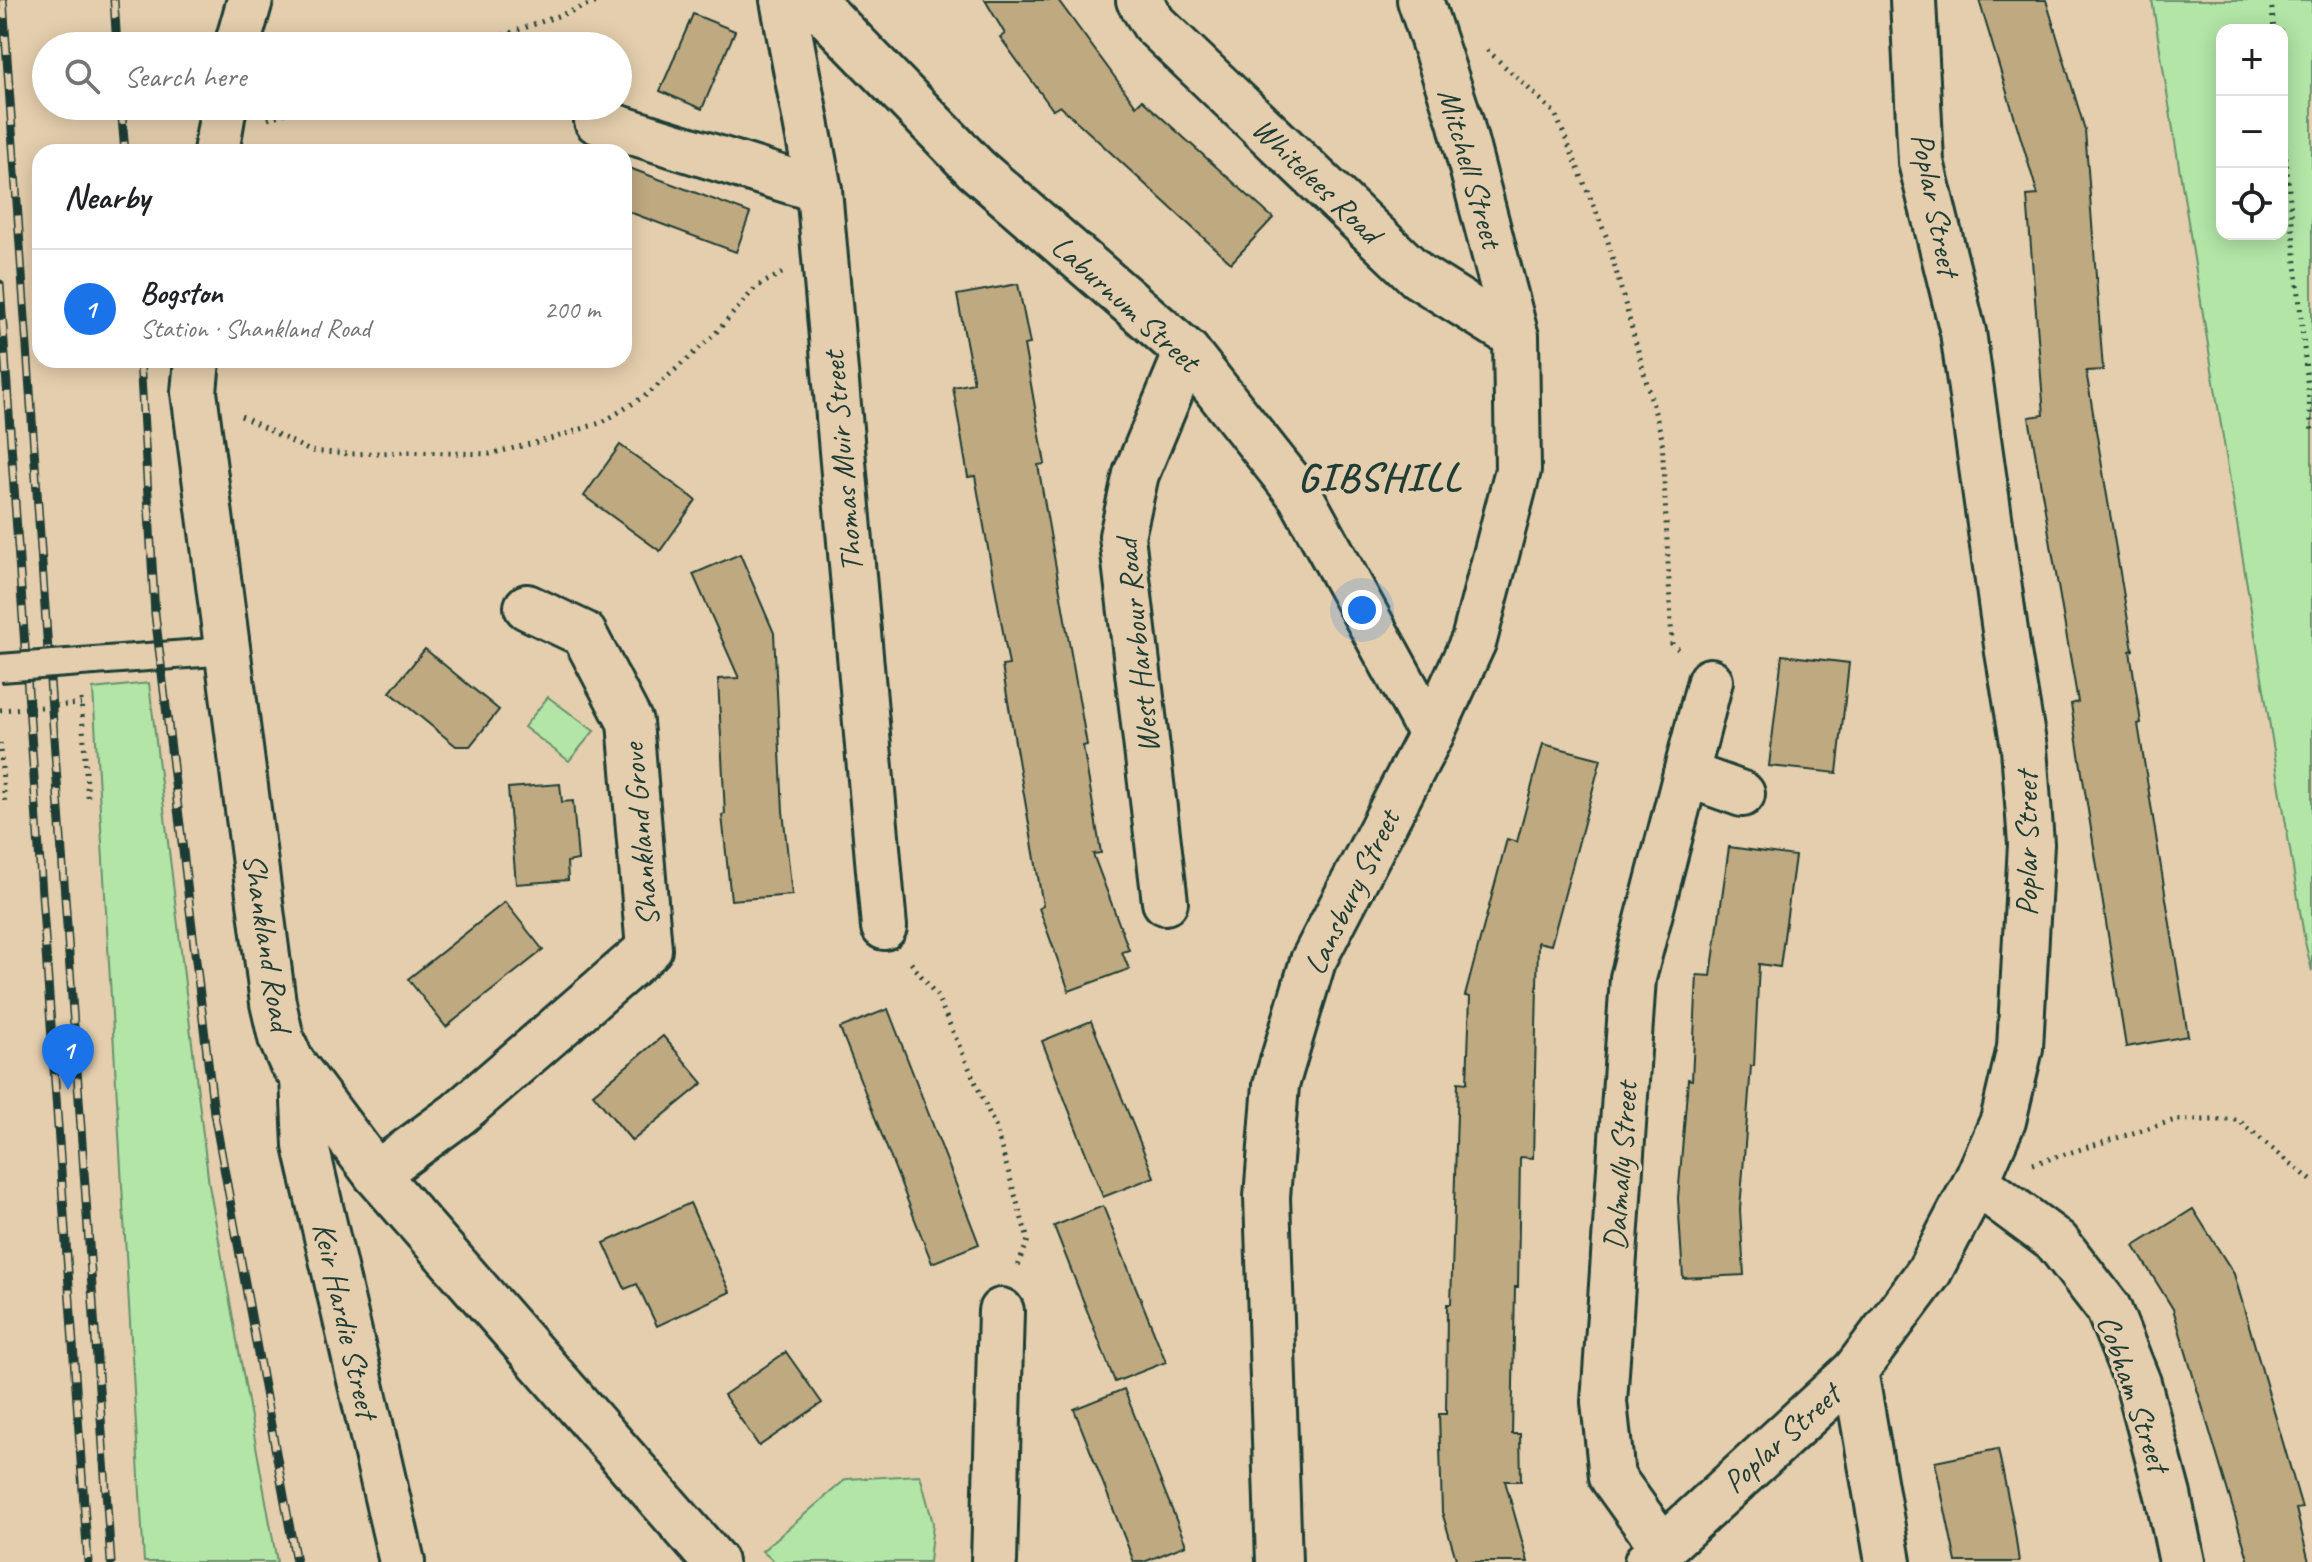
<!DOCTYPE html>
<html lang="en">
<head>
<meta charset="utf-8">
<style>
	:root { --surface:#fff; --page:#f2f2f2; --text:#202124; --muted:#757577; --line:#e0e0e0; --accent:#1a73e8 }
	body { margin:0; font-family:Caveat,sans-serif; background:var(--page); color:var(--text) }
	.controls { position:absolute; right:24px; top:24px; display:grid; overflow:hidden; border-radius:16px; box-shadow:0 4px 20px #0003 }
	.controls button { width:72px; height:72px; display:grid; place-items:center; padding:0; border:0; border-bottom:2px solid var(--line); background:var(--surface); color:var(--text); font:40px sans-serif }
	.you { position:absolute; left:1362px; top:610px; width:28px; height:28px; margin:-20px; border:6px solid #fff; border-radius:50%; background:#1a73e8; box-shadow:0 0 0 12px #1a73e833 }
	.badge { display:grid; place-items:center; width:52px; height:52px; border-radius:50%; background:var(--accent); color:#fff; font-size:26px; font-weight:700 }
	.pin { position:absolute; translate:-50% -66px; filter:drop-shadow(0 2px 4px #0008) }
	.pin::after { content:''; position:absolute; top:42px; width:28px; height:24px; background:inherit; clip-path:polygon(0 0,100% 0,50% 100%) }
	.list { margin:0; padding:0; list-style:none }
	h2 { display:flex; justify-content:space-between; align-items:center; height:104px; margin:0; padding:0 32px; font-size:34px }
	h2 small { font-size:26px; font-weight:400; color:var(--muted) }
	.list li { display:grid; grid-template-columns:52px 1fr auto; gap:24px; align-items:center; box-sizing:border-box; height:120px; padding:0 32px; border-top:2px solid var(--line) }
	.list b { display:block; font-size:30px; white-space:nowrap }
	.list p { margin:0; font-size:26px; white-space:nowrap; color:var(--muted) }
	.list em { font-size:26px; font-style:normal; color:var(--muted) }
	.icon { flex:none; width:44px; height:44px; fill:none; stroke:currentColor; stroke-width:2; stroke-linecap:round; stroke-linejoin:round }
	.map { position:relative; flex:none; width:2312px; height:1562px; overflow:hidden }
	.search { position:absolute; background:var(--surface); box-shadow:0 4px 20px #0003; left:32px; top:32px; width:600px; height:88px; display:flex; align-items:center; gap:20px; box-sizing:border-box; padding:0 28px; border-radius:44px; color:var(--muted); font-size:30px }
	.panel { position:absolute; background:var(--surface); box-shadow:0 4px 20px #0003; left:32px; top:144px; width:600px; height:224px; border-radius:24px }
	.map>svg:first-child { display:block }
	.green { fill:#b2e5a6; stroke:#68916d; stroke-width:2; fill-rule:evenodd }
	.building { fill:#bfa980; stroke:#1f3d34; stroke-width:2 }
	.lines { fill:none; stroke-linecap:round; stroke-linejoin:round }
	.lane-casing { stroke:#1f3d34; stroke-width:32 }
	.street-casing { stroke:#1f3d34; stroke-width:50 }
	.path { stroke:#1f3d34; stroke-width:5; stroke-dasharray:2 6; stroke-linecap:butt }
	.lane { stroke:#e4cead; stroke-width:26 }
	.street { stroke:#e4cead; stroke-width:44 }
	.rail-casing { stroke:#1f3d34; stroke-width:9 }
	.rail { stroke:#e4cead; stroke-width:6; stroke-dasharray:18; stroke-linecap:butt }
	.lane-bridge-casing { stroke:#1f3d34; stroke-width:32; stroke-linecap:butt }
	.path-bridge { stroke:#1f3d34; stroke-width:5; stroke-dasharray:2 6; stroke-linecap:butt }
	.lane-bridge { stroke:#e4cead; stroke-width:26 }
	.labels { text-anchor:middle; stroke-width:7; stroke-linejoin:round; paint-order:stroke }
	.street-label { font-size:32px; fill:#1f3d34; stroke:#e4cead }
	.district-label { font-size:40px; font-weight:bold; letter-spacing:2px; fill:#1f3d34; stroke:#e4cead }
</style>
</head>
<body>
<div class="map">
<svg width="2312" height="1562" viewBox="0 0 2312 1562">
	<rect width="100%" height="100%" fill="#e4cead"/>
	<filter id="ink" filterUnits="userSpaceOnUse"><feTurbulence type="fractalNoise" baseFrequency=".0125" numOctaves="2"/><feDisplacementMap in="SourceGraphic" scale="16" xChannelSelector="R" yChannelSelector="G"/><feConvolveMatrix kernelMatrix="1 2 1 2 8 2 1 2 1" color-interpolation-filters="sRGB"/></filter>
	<g filter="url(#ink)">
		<g class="green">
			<path d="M 2152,0 L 2312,0 L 2312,971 L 2305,942 ZM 2282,30 L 2282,234 L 2222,234 L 2222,30 Z"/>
			<path d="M 149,683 L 209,1185 L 277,1562 L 144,1562 L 93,689 Z"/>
			<path d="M 548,697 L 594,731 L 569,761 L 524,727 Z"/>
			<path d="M 920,1475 L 933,1523 L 929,1562 L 775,1562 L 762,1551 L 846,1479 Z"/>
		</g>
		<g class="building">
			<path d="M 985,0 L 1058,0 L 1136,106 L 1142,100 L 1273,218 L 1231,263 L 1060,106 L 1053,110 L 1000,37 L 1005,34 Z"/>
			<path d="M 1979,0 L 2046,0 L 2085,130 L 2103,370 L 2086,371 L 2133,650 L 2130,651 L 2141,723 L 2138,724 L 2188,1036 L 2126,1047 L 2071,704 L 2078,702 L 2029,417 L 2044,415 L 2027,196 L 2038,195 Z"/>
			<path d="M 693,14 L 735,31 L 702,109 L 660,91 Z"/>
			<path d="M 624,166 L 750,213 L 736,252 L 624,210 Z"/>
			<path d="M 1018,284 L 1030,344 L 1024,345 L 1045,464 L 1038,465 L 1087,745 L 1083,746 L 1101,853 L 1093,854 L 1129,950 L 1122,952 L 1129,969 L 1069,991 L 1039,908 L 1043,906 L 1002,666 L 1009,665 L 975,476 L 968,477 L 953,387 L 974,383 L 957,295 Z"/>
			<path d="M 620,445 L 696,500 L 660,551 L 584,496 Z"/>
			<path d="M 740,554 L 774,633 L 783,811 L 792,895 L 731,900 L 722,815 L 725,814 L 718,679 L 739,678 L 693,574 Z"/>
			<path d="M 425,649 L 499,710 L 470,746 L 456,746 L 390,692 Z"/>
			<path d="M 1782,655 L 1849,663 L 1837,773 L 1769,766 Z"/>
			<path d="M 1543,744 L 1601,759 L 1551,945 L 1538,942 L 1533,1158 L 1520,1157 L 1518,1287 L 1515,1287 L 1512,1434 L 1520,1434 L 1521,1481 L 1505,1481 L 1528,1562 L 1457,1562 L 1442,1512 L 1439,1414 L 1446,1414 L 1447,1304 L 1451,1304 L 1458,1082 L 1467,1083 L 1470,997 L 1465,996 L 1507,839 L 1517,842 Z"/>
			<path d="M 560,784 L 562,802 L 573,801 L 578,860 L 567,862 L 568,880 L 516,884 L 508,788 Z"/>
			<path d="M 1729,847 L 1795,856 L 1780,967 L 1759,964 L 1754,1066 L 1751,1066 L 1740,1210 L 1744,1275 L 1683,1278 L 1678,1198 L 1688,1079 L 1692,1080 L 1697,975 L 1711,976 Z"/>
			<path d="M 505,902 L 543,950 L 446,1027 L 408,979 Z"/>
			<path d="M 888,1009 L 979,1244 L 932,1263 L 840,1028 Z"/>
			<path d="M 1091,1021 L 1154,1177 L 1103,1197 L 1042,1041 Z"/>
			<path d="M 663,1036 L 703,1083 L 632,1141 L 593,1094 Z"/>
			<path d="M 690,1203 L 730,1292 L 657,1326 L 637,1284 L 625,1289 L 604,1243 Z"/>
			<path d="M 1103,1206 L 1166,1362 L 1115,1382 L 1054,1226 Z"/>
			<path d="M 2193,1209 L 2234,1274 L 2302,1508 L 2296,1509 L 2309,1562 L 2249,1562 L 2173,1309 L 2134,1246 Z"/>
			<path d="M 786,1352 L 822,1403 L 759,1446 L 724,1395 Z"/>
			<path d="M 1124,1389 L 1186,1545 L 1144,1562 L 1134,1562 L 1074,1409 Z"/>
			<path d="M 1998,1449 L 2014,1526 L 2019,1562 L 1956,1562 L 1935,1462 Z"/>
		</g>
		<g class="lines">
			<defs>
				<path id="lane" d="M 94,661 L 228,651"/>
				<g id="street">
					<path d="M 783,0 L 819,190 L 884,927"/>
					<path d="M 812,0 L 976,169 L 1187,352 L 1300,495 L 1431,734"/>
					<path d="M 1139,0 L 1154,24 L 1418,276 L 1516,337"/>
					<path d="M 237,46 L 250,0"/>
					<path d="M 597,121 L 819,190"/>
					<path d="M 216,152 L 224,106"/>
					<path d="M 197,360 L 194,392 L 273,1003 L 281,1038 L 291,1061 L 376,1174 L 715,1562"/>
					<path d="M 1686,774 L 1742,794"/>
					<path d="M 1165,902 L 1122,536 L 1136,474 L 1187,352"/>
					<path d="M 303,1077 L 306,1146 L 402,1562"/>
					<path d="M 376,1174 L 458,1114 L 649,949 L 630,722 L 584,634 L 527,607"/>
					<path d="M 1976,1182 L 2057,1242 L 2108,1308 L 2138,1383 L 2168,1495 L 2182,1562"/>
					<path d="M 1855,1371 L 1888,1562"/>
					<path d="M 1663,1548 L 1612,1477 L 1604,1402 L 1633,978 L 1710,681"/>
					<path d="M 994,1562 L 1001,1311"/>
					<path d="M 1279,1562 L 1267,1197 L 1276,1085 L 1313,961 L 1431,734 L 1474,640 L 1518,470 L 1516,337 L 1460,121 L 1420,0"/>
					<path d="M 1647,1562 L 1855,1371 L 1929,1272 L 1976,1182 L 2003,1121 L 2020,1048 L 2031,844 L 2024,748 L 2008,652 L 1963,332 L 1921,162 L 1913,0"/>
				</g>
			</defs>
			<use href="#lane" class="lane-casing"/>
			<use href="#street" class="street-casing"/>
			<g class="path">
				<path d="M 2271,0 L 2274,30"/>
				<path d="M 473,46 L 603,0"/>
				<path d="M 1487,50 L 1555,113 L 1607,238 L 1662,438 L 1672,644 L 1678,649"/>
				<path d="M 2282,117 L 2312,432"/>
				<path d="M 268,119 L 305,106"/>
				<path d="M 241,416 L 310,451 L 349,454 L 411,452 L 490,454 L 550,439 L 603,422 L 648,394 L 714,335 L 756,287 L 782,273"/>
				<path d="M 81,699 L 88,800"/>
				<path d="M 0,743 L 5,806"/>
				<path d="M 911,963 L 937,996 L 995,1126 L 1028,1240 L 1017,1269"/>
				<path d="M 2033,1164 L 2175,1120 L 2238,1120 L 2312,1181"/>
			</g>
			<use href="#lane" class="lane"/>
			<use href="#street" class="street"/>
			<defs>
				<g id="rail">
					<path d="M 3,0 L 111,1562"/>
					<path d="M 114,0 L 117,46"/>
					<path d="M 121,106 L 125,152"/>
					<path d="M 0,284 L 88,1562"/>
					<path d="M 140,360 L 155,614 L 214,1113 L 296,1562"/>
				</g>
			</defs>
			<use href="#rail" class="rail-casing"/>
			<use href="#rail" class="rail"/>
			<defs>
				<path id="lane-bridge" d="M 0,668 L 94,661"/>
			</defs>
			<use href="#lane-bridge" class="lane-bridge-casing"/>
			<path class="path-bridge" d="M 0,710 L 81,704"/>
			<use href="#lane-bridge" class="lane-bridge"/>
		</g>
	</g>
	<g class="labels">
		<g class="street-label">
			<text transform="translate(1471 168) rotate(74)" y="11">Mitchell Street</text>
			<text transform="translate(1317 180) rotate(44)" y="11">Whitelees Road</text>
			<text transform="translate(1936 204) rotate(79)" y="11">Poplar Street</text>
			<text transform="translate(1126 303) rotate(42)" y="11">Laburnum Street</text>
			<text transform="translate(842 462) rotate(-95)" y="11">Thomas Muir Street</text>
			<text transform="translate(1137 646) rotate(-96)" y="11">West Harbour Road</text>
			<text transform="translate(640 835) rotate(-95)" y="11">Shankland Grove</text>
			<text transform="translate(2026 844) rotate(-90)" y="11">Poplar Street</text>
			<text transform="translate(1351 892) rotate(-64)" y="11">Lansbury Street</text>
			<text transform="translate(268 942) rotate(81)" y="11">Shankland Road</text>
			<text transform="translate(1620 1166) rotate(-86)" y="11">Dalmally Street</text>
			<text transform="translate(346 1320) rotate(77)" y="11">Keir Hardie Street</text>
			<text transform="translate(2134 1393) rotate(71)" y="11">Cobham Street</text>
			<text transform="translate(1781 1438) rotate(-42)" y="11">Poplar Street</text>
		</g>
		<g class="district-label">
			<text x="1380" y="490">GIBSHILL</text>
		</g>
	</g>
</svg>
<div class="controls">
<button>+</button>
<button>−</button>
<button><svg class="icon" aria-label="locate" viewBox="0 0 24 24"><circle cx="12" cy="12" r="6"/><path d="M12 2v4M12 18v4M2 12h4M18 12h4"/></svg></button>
</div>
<div class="you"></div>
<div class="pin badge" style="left:68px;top:1090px">1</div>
<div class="search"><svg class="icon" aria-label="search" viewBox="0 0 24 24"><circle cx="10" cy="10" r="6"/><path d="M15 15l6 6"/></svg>Search here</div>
<section class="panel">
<h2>Nearby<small></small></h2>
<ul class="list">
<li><span class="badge">1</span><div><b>Bogston</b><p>Station · Shankland Road</p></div><em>200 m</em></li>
</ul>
</section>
</div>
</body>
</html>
